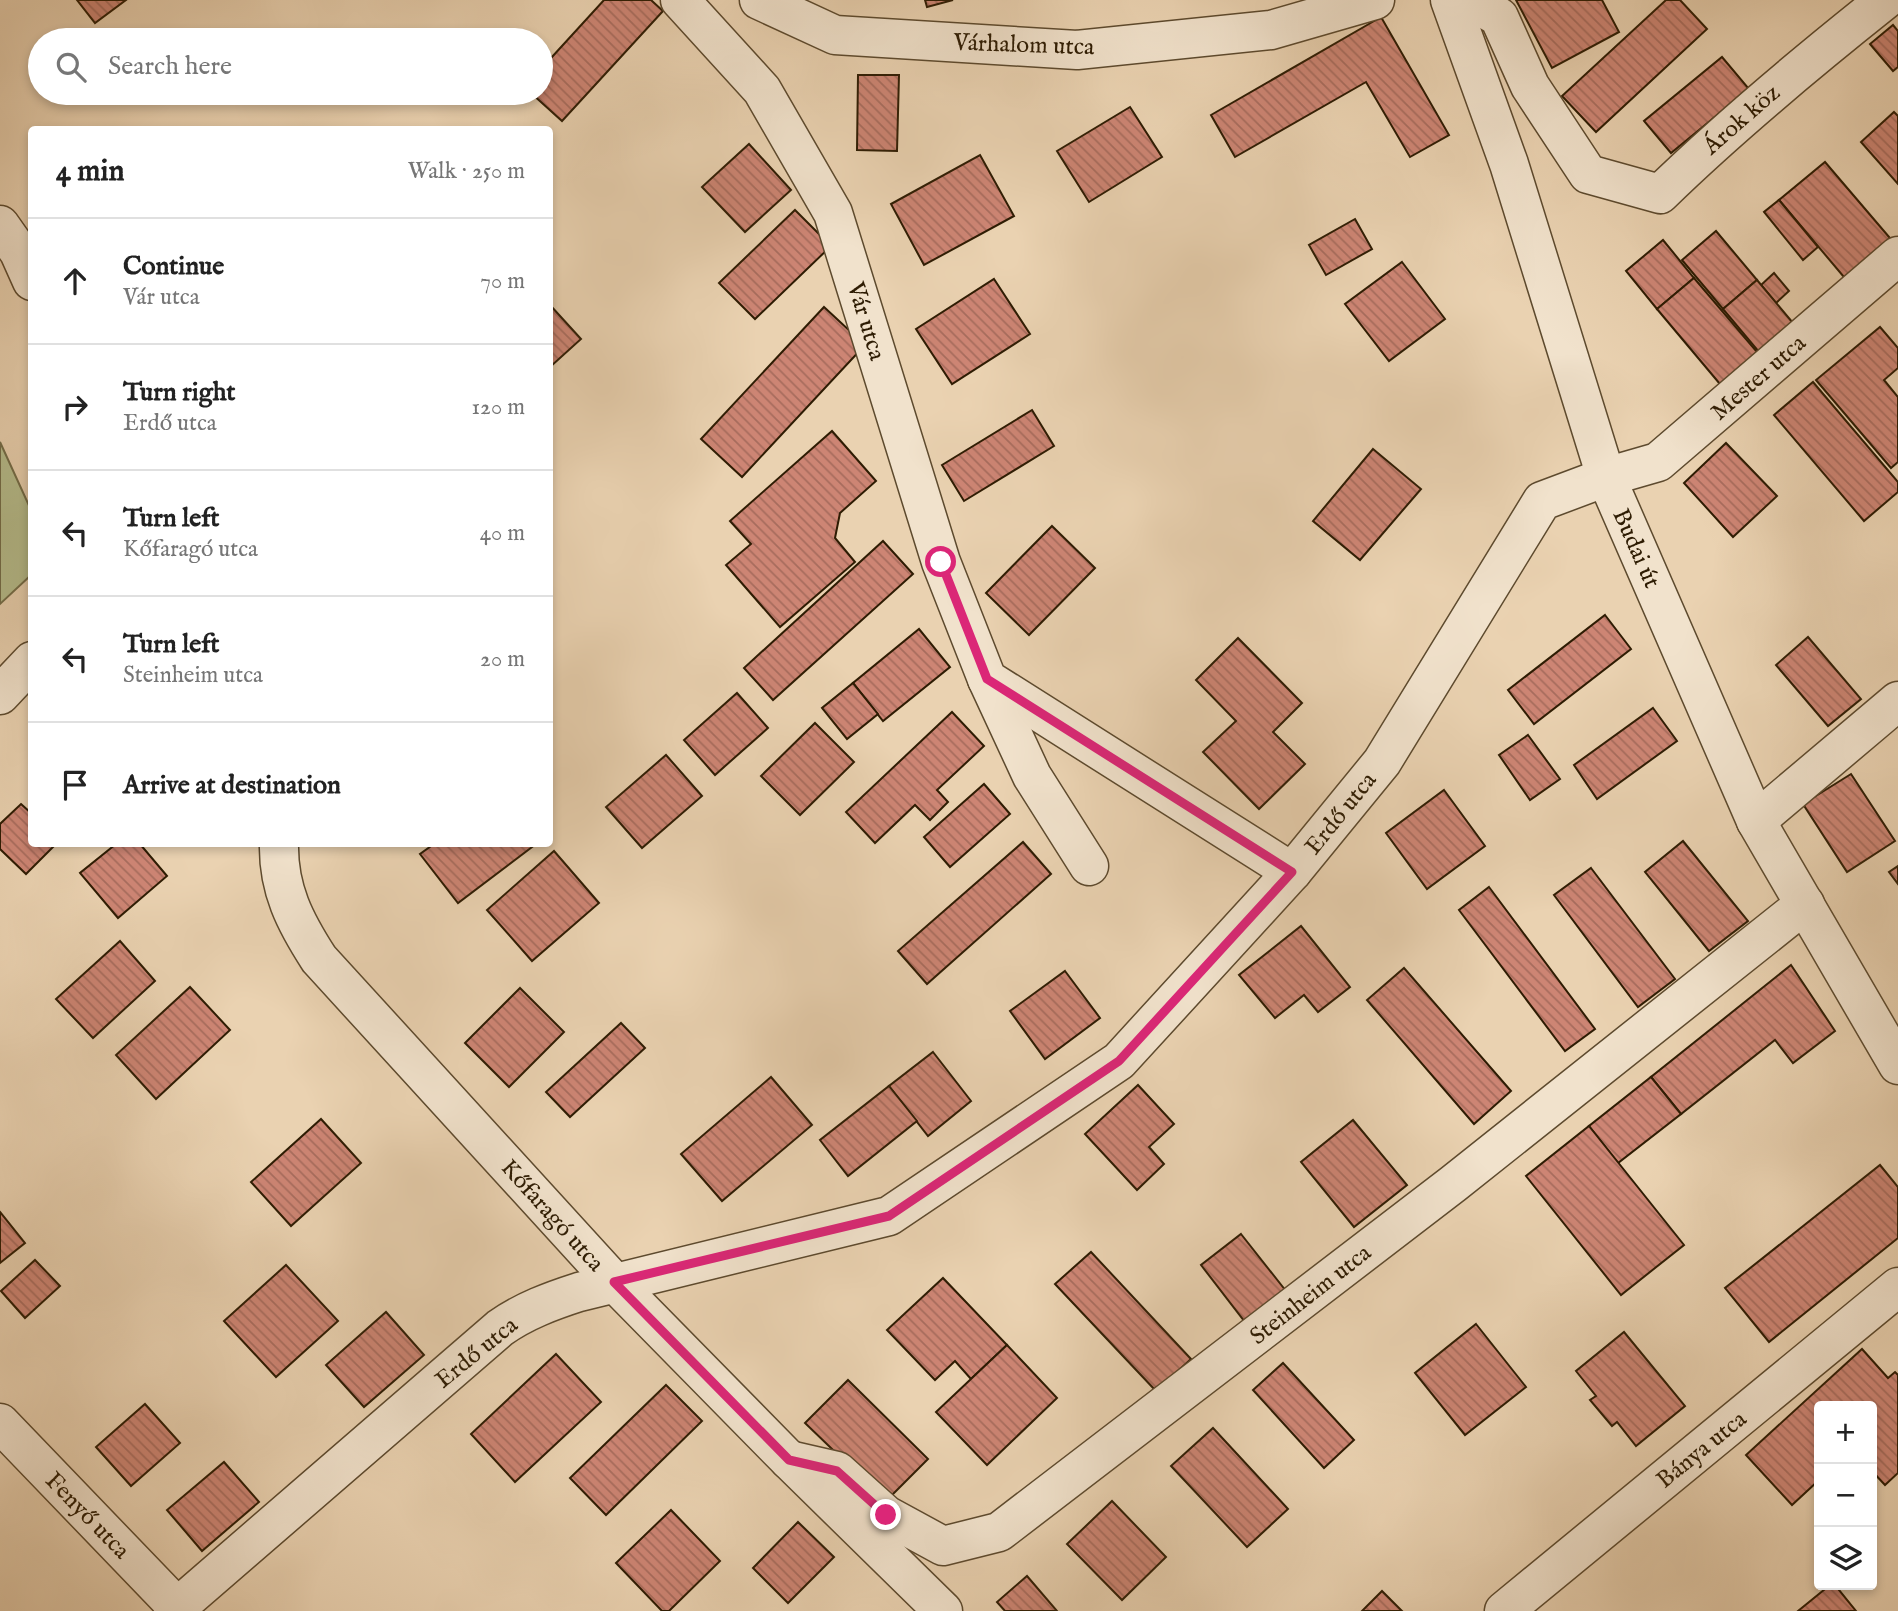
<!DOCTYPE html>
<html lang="en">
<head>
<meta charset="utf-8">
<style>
	:root { --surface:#fff; --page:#f2f2f2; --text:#222; --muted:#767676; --line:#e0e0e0 }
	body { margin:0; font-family:"IM FELL English",serif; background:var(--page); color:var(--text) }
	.controls { position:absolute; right:21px; bottom:21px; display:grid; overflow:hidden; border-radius:7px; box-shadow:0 4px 10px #0003 }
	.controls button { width:63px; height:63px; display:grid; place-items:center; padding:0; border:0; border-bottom:2px solid var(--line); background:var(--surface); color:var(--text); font:35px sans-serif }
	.stop { position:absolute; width:21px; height:21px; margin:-16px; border:5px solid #db2777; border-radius:50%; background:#fff }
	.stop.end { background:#db2777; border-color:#fff; box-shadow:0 2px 7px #0008 }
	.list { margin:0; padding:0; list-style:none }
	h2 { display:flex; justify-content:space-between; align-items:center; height:91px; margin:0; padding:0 28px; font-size:30px }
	h2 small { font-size:23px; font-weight:400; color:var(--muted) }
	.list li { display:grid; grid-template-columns:46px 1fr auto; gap:21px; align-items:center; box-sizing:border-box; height:126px; padding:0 28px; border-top:2px solid var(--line) }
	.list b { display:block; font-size:26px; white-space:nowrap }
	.list p { margin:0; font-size:23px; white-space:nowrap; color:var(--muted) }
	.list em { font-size:23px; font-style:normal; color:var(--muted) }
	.icon { flex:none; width:38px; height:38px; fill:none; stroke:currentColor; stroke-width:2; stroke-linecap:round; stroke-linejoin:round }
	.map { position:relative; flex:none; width:1898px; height:1611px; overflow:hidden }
	.search { position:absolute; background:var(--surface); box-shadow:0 4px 10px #0003; left:28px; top:28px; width:525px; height:77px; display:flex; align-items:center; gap:18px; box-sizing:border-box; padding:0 24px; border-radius:38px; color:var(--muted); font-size:26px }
	.panel { position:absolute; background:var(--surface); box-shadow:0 4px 10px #0003; left:28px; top:126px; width:525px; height:721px; border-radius:7px }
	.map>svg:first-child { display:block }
	.park { fill:#b5bd8d; stroke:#726c48; stroke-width:2 }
	.building { fill:url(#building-back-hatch); stroke:#2e1c03; stroke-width:2 }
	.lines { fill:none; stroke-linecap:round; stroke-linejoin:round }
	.minor-casing { stroke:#5d4a2e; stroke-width:41 }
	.minor { stroke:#f1e2cc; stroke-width:38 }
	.route { stroke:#db2777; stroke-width:9 }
	.labels { text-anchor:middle; stroke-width:5; stroke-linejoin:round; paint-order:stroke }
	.street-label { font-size:24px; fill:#2e1c03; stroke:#f1e2cc }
</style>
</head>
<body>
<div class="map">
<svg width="1898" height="1611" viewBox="0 0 1898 1611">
	<defs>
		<pattern id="building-back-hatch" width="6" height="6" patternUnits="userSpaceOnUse" patternTransform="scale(1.75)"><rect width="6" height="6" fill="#cd8574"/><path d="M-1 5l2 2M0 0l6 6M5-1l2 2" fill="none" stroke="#a76c5d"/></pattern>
	</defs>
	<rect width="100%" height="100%" fill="#ead2b1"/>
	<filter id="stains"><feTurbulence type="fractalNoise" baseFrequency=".00286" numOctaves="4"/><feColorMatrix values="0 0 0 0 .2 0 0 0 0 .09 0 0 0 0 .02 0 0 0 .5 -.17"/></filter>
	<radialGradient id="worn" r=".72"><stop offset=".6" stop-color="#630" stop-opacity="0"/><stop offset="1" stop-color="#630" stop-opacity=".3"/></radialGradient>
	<path class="park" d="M 0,442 L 31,510 L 31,575 L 0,604 Z"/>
	<g class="building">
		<path d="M 77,0 L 126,0 L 95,23 Z"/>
		<path d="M 604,0 L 651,0 L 663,11 L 562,121 L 531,93 L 541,93 L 541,69 Z"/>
		<path d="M 925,0 L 953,0 L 927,7 Z"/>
		<path d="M 1516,0 L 1602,0 L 1619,32 L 1552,68 Z"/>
		<path d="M 1666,0 L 1680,0 L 1707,29 L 1596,132 L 1562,96 Z"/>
		<path d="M 1381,17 L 1449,135 L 1410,157 L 1366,82 L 1235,157 L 1211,115 Z"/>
		<path d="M 1893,25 L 1898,31 L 1898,67 L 1893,71 L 1870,44 Z"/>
		<path d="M 1722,57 L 1749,89 L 1671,153 L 1644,121 Z"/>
		<path d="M 858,75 L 899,75 L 897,151 L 857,150 Z"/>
		<path d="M 1130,107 L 1162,157 L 1089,202 L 1057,151 Z"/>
		<path d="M 1894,112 L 1898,116 L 1898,184 L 1861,142 Z"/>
		<path d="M 749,144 L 791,190 L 745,232 L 702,187 Z"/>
		<path d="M 980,155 L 1014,216 L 924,265 L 891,204 Z"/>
		<path d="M 1825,162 L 1895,244 L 1849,283 L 1779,200 Z"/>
		<path d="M 1779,200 L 1818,247 L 1803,260 L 1764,212 Z"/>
		<path d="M 795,210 L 831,246 L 755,319 L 719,283 Z"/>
		<path d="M 1355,219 L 1372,249 L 1326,275 L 1309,245 Z"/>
		<path d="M 1716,231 L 1757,280 L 1723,309 L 1682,260 Z"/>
		<path d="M 1663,240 L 1694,278 L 1657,309 L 1626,271 Z"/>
		<path d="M 1402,262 L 1445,319 L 1389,361 L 1345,304 Z"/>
		<path d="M 1774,273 L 1789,291 L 1776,303 L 1761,285 Z"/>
		<path d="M 1694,278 L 1763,359 L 1725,390 L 1657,309 Z"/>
		<path d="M 994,279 L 1030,334 L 952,384 L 916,329 Z"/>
		<path d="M 1757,280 L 1798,329 L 1764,358 L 1723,309 Z"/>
		<path d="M 550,305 L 581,339 L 550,367 Z"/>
		<path d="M 824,307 L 865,345 L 742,477 L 701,439 Z"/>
		<path d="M 1880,327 L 1898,348 L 1898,368 L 1884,380 L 1898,397 L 1898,462 L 1891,468 L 1816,380 Z"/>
		<path d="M 1813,382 L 1898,482 L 1898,492 L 1864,521 L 1774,415 Z"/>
		<path d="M 1032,410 L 1054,446 L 964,501 L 942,465 Z"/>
		<path d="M 832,431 L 876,481 L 840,513 L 835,538 L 855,562 L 780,627 L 726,565 L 751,544 L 730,521 Z"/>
		<path d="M 1726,443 L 1777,496 L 1733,537 L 1684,483 Z"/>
		<path d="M 1373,449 L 1421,489 L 1360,560 L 1313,521 Z"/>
		<path d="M 1052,526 L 1095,568 L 1029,635 L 986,593 Z"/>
		<path d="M 883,541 L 913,574 L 773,700 L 744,668 Z"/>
		<path d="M 1605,615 L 1631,649 L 1534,724 L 1508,690 Z"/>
		<path d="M 919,629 L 950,667 L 883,721 L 853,683 Z"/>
		<path d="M 1808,637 L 1861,699 L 1828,726 L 1776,665 Z"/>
		<path d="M 1238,638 L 1302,703 L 1273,732 L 1305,764 L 1259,809 L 1203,752 L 1236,721 L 1196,680 Z"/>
		<path d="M 853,683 L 878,714 L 847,739 L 822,708 Z"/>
		<path d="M 737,693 L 768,728 L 715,775 L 684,740 Z"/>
		<path d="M 1653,708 L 1677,741 L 1597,799 L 1574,765 Z"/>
		<path d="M 952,712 L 984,746 L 937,790 L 948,802 L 930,820 L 915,805 L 875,843 L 846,812 Z"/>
		<path d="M 815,723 L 854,762 L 800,815 L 761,776 Z"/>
		<path d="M 1528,735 L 1560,779 L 1530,800 L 1499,755 Z"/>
		<path d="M 666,755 L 702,796 L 642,848 L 606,807 Z"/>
		<path d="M 1851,774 L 1895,841 L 1847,872 L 1803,804 Z"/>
		<path d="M 984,784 L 1010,814 L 950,867 L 924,837 Z"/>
		<path d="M 1444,790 L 1485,846 L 1427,889 L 1386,833 Z"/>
		<path d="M 21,804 L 32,814 L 32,844 L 56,844 L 26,874 L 0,849 L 0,824 Z"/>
		<path d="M 1683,841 L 1748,921 L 1709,951 L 1645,872 Z"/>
		<path d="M 1023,842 L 1051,874 L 927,984 L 898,951 Z"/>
		<path d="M 116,844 L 140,844 L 167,876 L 118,918 L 80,873 Z"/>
		<path d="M 434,844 L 536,844 L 458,903 L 420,854 Z"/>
		<path d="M 554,851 L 599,903 L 532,961 L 487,910 Z"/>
		<path d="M 1898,866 L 1898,884 L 1889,872 Z"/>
		<path d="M 1591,868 L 1675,979 L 1638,1007 L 1554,895 Z"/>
		<path d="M 1489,887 L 1595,1029 L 1565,1051 L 1459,910 Z"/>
		<path d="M 1301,926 L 1350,987 L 1318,1012 L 1304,995 L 1275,1018 L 1239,975 Z"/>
		<path d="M 120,941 L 155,981 L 93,1038 L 56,999 Z"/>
		<path d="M 1791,965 L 1835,1031 L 1793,1063 L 1775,1040 L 1681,1114 L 1651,1077 Z"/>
		<path d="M 1404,968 L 1511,1091 L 1474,1124 L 1367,1000 Z"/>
		<path d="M 1065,971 L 1100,1018 L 1045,1059 L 1010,1011 Z"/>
		<path d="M 190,987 L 230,1030 L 156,1099 L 116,1055 Z"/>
		<path d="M 520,988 L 564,1032 L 509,1087 L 465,1043 Z"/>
		<path d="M 621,1023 L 645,1048 L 570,1117 L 546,1092 Z"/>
		<path d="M 933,1052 L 971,1101 L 928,1136 L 889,1086 Z"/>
		<path d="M 771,1077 L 812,1125 L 722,1201 L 681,1154 Z"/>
		<path d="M 1651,1077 L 1681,1114 L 1618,1163 L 1589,1126 Z"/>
		<path d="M 1138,1085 L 1174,1124 L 1149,1147 L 1164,1164 L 1137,1190 L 1085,1134 Z"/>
		<path d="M 889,1086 L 917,1121 L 848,1176 L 820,1140 Z"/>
		<path d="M 321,1119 L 361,1163 L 291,1226 L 251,1182 Z"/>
		<path d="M 1353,1120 L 1407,1185 L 1354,1227 L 1301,1162 Z"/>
		<path d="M 1589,1126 L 1684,1245 L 1621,1295 L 1526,1176 Z"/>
		<path d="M 1880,1165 L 1898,1187 L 1898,1238 L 1769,1342 L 1725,1288 Z"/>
		<path d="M 0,1212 L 25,1243 L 0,1263 Z"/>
		<path d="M 1241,1234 L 1286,1291 L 1245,1322 L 1201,1265 Z"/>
		<path d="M 1091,1252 L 1191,1359 L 1156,1391 L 1055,1284 Z"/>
		<path d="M 35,1260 L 60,1286 L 25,1318 L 1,1291 Z"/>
		<path d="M 286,1265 L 338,1321 L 276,1377 L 224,1321 Z"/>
		<path d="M 943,1278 L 1007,1345 L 971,1379 L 955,1361 L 935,1380 L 887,1330 Z"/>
		<path d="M 386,1312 L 424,1355 L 364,1407 L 326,1365 Z"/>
		<path d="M 1476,1324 L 1526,1387 L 1465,1435 L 1415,1373 Z"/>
		<path d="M 1624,1332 L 1685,1406 L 1636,1446 L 1617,1422 L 1612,1426 L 1590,1400 L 1596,1396 L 1576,1371 Z"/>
		<path d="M 1007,1345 L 1057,1398 L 987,1465 L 936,1412 Z"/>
		<path d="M 1862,1349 L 1888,1378 L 1895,1372 L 1898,1375 L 1898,1473 L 1885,1485 L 1872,1471 L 1872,1406 L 1819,1406 L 1819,1480 L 1792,1505 L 1746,1455 Z"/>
		<path d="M 556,1354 L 601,1402 L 515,1482 L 471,1434 Z"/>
		<path d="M 1283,1363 L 1354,1440 L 1324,1468 L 1253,1390 Z"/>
		<path d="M 848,1380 L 928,1459 L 886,1501 L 805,1423 Z"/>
		<path d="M 666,1385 L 702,1421 L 606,1515 L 570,1478 Z"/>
		<path d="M 145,1404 L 180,1443 L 131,1486 L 96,1447 Z"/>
		<path d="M 1213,1428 L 1288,1509 L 1247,1547 L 1171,1466 Z"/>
		<path d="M 224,1462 L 259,1502 L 202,1551 L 167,1510 Z"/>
		<path d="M 1112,1501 L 1166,1557 L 1122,1600 L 1067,1544 Z"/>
		<path d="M 671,1510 L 720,1561 L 669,1611 L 662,1611 L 616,1563 Z"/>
		<path d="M 798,1522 L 834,1557 L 788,1603 L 753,1568 Z"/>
		<path d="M 1027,1576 L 1057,1611 L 1005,1611 L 997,1602 Z"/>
		<path d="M 1830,1585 L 1835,1585 L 1856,1611 L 1798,1611 Z"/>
		<path d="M 1382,1591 L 1402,1611 L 1362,1611 Z"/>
	</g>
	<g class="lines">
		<defs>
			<g id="minor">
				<path d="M 680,0 L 762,90 L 833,213 L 941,562 L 987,679 L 1292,872"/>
				<path d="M 759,0 L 835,35 L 1077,50 L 1271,30 L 1375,0"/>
				<path d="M 1450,0 L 1509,164 L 1606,477 L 1756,821 L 1898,1065"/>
				<path d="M 1469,0 L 1499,17 L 1530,86 L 1588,174 L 1660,194 C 1731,125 1807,62 1885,0"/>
				<path d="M 0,225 L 19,252 L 32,281"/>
				<path d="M 987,679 L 1032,776 L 1089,866"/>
				<path d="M 0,695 L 32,661"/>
				<path d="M 1756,821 L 1898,701"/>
				<path d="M 279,844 C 278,889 295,922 319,959 L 614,1282 L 789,1460 L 943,1611"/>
				<path d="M 0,1423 L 177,1607"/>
				<path d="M 789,1460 L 837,1471 L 886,1515 L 943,1546 L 999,1532 L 1453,1184 L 1805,904"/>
				<path d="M 173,1611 L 500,1328 C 524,1311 551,1301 579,1292 L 889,1216 L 1119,1061 L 1292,872 L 1382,762 L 1542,501 L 1606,477 L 1658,462 L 1898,256"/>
				<path d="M 1504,1611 L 1898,1287"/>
			</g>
		</defs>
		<use href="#minor" class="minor-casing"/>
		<use href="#minor" class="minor"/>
	</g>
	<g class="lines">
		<path class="route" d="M 886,1515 L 837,1471 L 789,1460 L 614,1282 L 889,1216 L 1119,1061 L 1292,872 L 987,679 L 941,562"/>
	</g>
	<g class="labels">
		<g class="street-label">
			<text transform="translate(1024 44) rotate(2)" y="8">Várhalom utca</text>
			<text transform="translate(1741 119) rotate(-41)" y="8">Árok köz</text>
			<text transform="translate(867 321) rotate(73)" y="8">Vár utca</text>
			<text transform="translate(1758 377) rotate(-41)" y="8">Mester utca</text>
			<text transform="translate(1637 548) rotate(66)" y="8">Budai út</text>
			<text transform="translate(1340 813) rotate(-51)" y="8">Erdő utca</text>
			<text transform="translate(553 1215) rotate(48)" y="8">Kőfaragó utca</text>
			<text transform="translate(1310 1294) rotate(-38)" y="8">Steinheim utca</text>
			<text transform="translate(476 1352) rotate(-39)" y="8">Erdő utca</text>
			<text transform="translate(1701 1449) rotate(-39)" y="8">Bánya utca</text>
			<text transform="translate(88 1515) rotate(46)" y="8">Fenyő utca</text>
		</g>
	</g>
	<rect width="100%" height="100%" filter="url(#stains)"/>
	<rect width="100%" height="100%" fill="url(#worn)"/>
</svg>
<div class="controls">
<button>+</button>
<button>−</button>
<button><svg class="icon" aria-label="layers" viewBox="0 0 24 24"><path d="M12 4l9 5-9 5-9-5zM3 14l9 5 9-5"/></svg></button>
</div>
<div class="stop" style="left:941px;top:562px"></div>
<div class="stop end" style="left:886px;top:1515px"></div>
<div class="search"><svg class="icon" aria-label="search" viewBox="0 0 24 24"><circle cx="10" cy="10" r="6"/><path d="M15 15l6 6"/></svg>Search here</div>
<section class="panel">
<h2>4 min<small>Walk · 250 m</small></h2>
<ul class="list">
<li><svg class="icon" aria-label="ahead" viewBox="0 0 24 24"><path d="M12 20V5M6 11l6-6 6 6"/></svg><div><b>Continue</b><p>Vár utca</p></div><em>70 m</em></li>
<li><svg class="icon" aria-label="right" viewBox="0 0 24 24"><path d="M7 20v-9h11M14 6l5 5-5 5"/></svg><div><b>Turn right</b><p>Erdő utca</p></div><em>120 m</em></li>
<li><svg class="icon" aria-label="left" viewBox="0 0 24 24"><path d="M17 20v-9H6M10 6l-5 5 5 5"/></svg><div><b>Turn left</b><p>Kőfaragó utca</p></div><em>40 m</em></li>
<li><svg class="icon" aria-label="left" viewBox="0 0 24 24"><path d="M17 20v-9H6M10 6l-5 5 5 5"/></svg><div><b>Turn left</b><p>Steinheim utca</p></div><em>20 m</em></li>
<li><svg class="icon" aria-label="arrive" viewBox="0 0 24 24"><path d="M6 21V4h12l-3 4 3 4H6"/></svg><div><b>Arrive at destination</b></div></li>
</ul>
</section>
</div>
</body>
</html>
